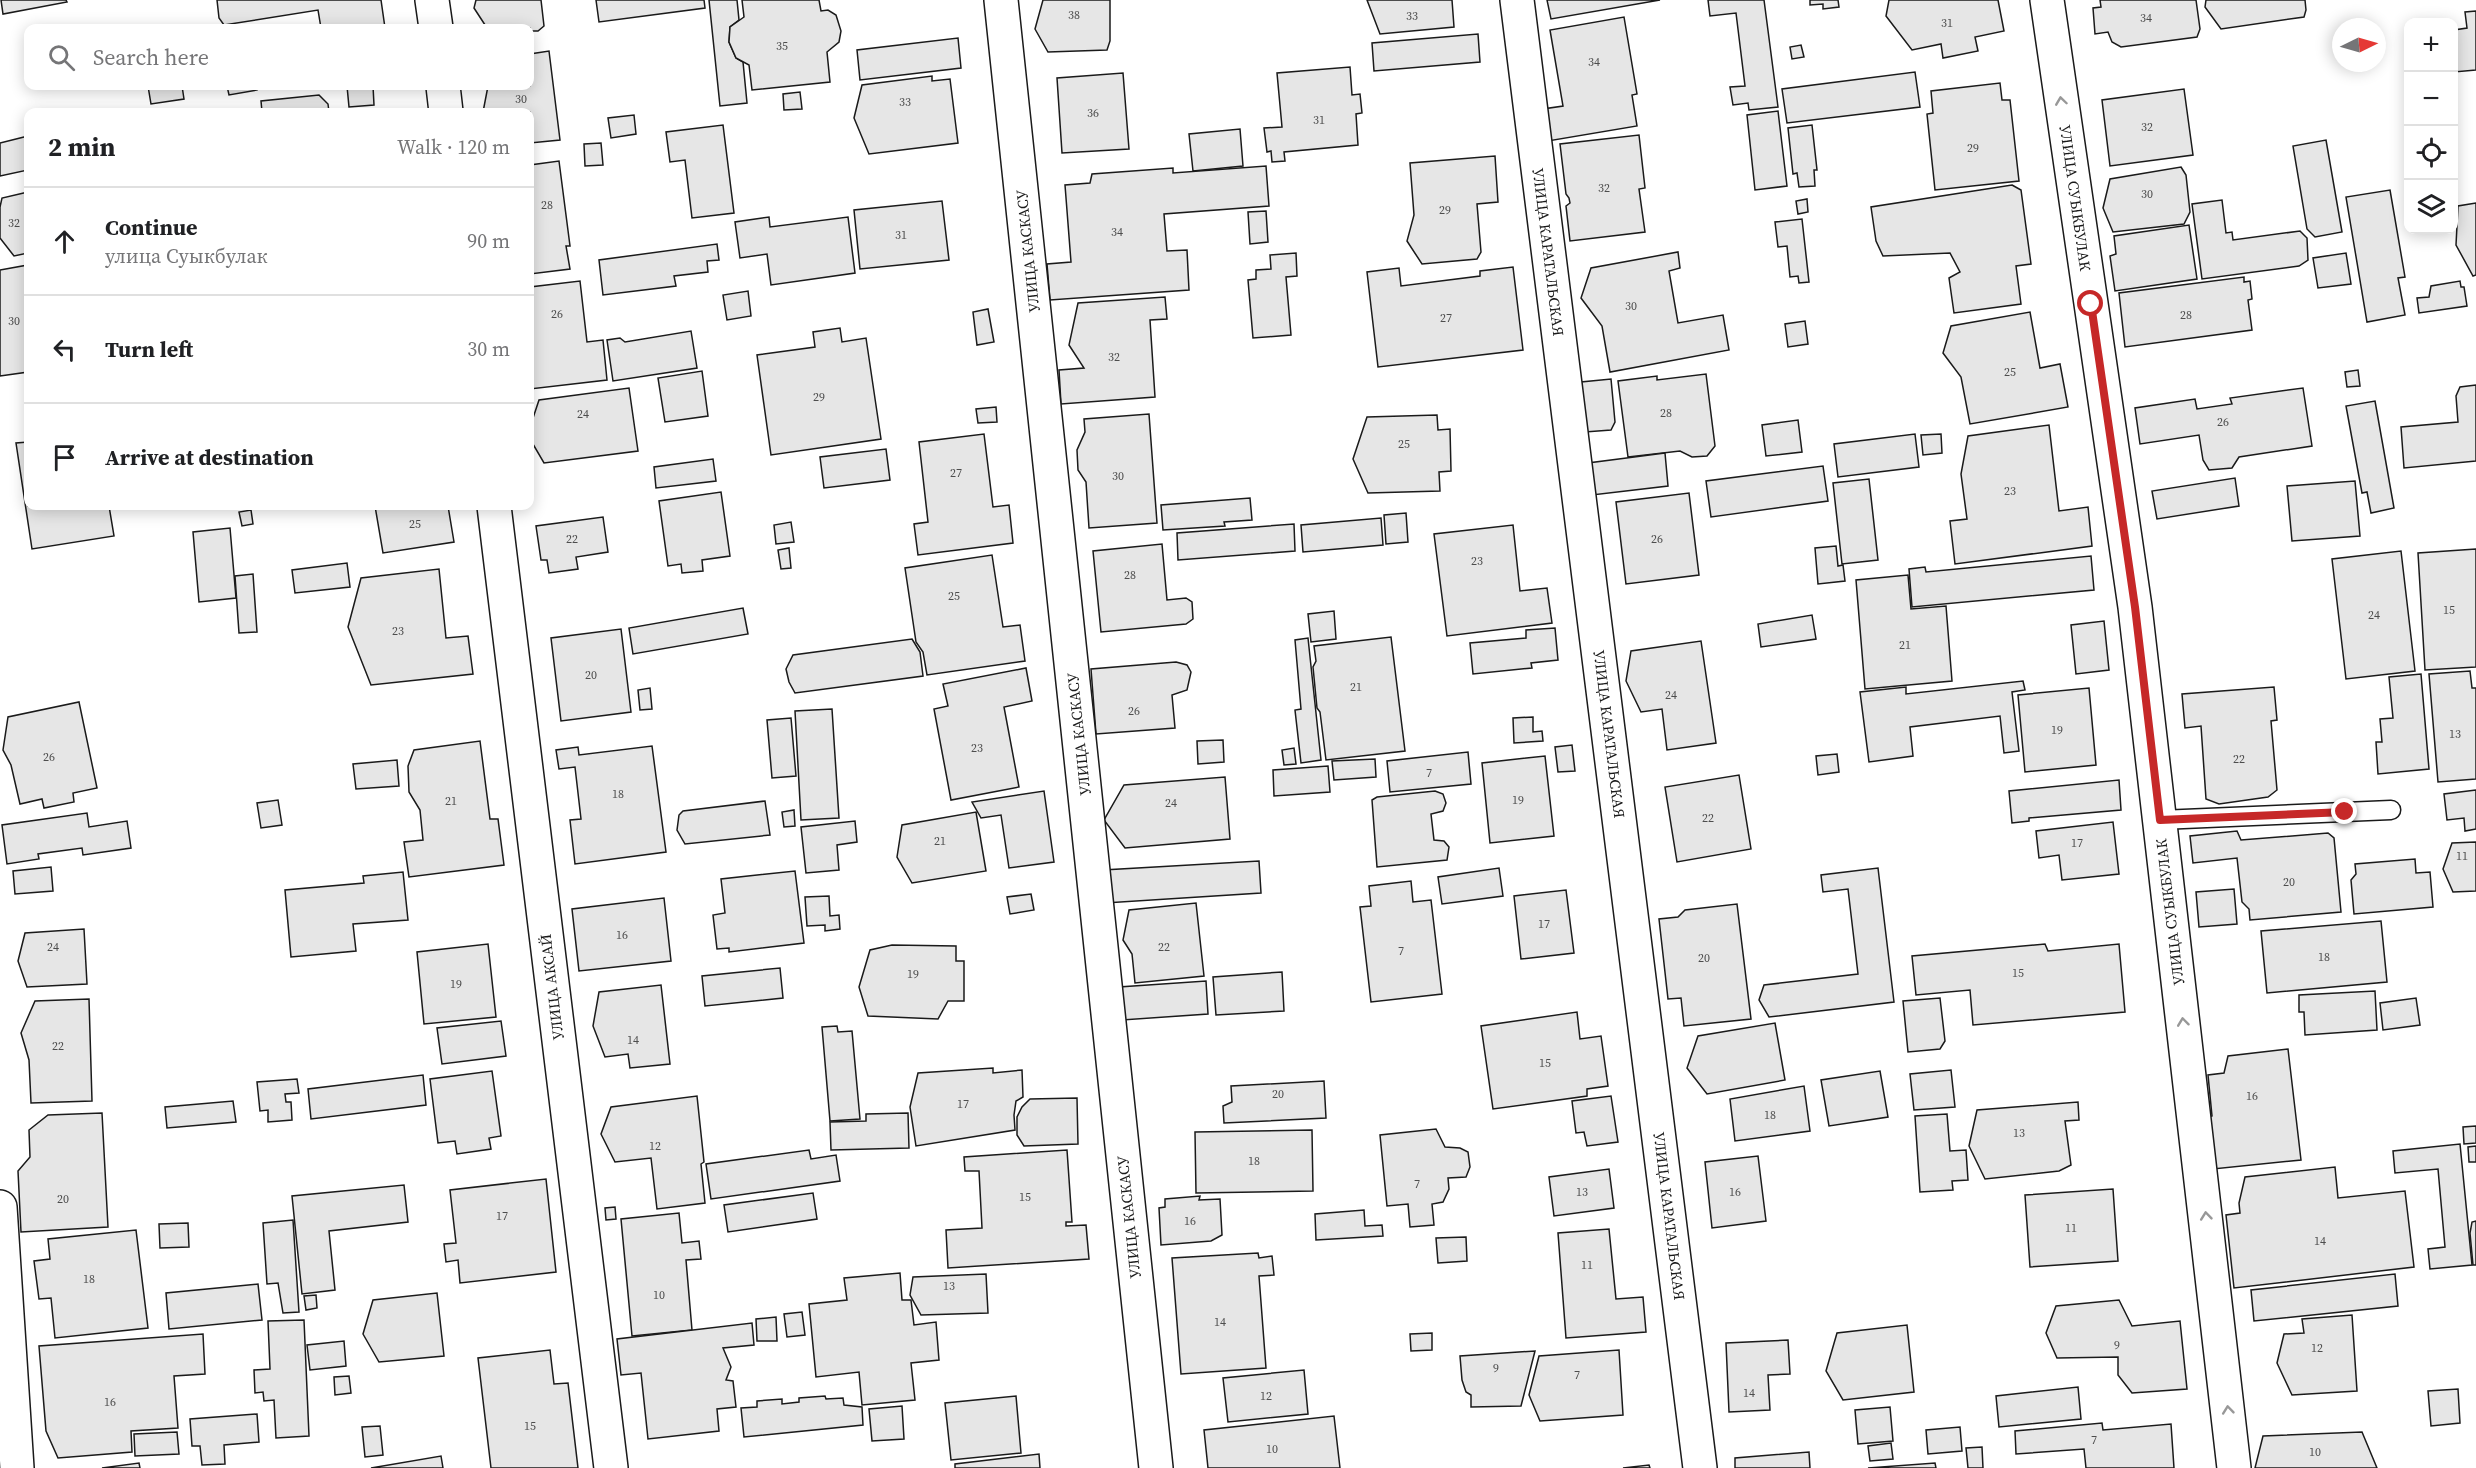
<!DOCTYPE html>
<html lang="en">
<head>
<meta charset="utf-8">
<style>
	:root { --surface:#fff; --page:#f2f2f2; --text:#202124; --muted:#757577; --line:#e0e0e0 }
	body { margin:0; font-family:"Source Serif 4",serif; background:var(--page); color:var(--text) }
	.controls { position:absolute; right:18px; top:18px; display:grid; overflow:hidden; border-radius:12px; box-shadow:0 3px 15px #0003 }
	.controls button { width:54px; height:54px; display:grid; place-items:center; padding:0; border:0; border-bottom:2px solid var(--line); background:var(--surface); color:var(--text); font:30px sans-serif }
	.compass { position:absolute; left:2332px; top:18px; width:54px; height:54px; border-radius:50%; background:var(--surface); box-shadow:0 3px 15px #0003; rotate:85deg }
	.stop { position:absolute; width:18px; height:18px; margin:-14px; border:4px solid #c62828; border-radius:50%; background:#fff }
	.stop.end { background:#c62828; border-color:#fff; box-shadow:0 2px 6px #0008 }
	.list { margin:0; padding:0; list-style:none }
	h2 { display:flex; justify-content:space-between; align-items:center; height:78px; margin:0; padding:0 24px; font-size:26px }
	h2 small { font-size:20px; font-weight:400; color:var(--muted) }
	.list li { display:grid; grid-template-columns:39px 1fr auto; gap:18px; align-items:center; box-sizing:border-box; height:108px; padding:0 24px; border-top:2px solid var(--line) }
	.list b { display:block; font-size:22px; white-space:nowrap }
	.list p { margin:0; font-size:20px; white-space:nowrap; color:var(--muted) }
	.list em { font-size:20px; font-style:normal; color:var(--muted) }
	.icon { flex:none; width:33px; height:33px; fill:none; stroke:currentColor; stroke-width:2; stroke-linecap:round; stroke-linejoin:round }
	.map { position:relative; flex:none; width:2476px; height:1468px; overflow:hidden }
	.search { position:absolute; background:var(--surface); box-shadow:0 3px 15px #0003; left:24px; top:24px; width:510px; height:66px; display:flex; align-items:center; gap:15px; box-sizing:border-box; padding:0 21px; border-radius:12px; color:var(--muted); font-size:22px }
	.panel { position:absolute; background:var(--surface); box-shadow:0 3px 15px #0003; left:24px; top:108px; width:510px; height:402px; border-radius:12px }
	.map>svg:first-child { display:block }
	.building { fill:#e6e6e6; stroke:#1a1a1a; stroke-width:1.5 }
	.lines { fill:none; stroke-linecap:round; stroke-linejoin:round }
	.lane-casing { stroke:#1a1a1a; stroke-width:21 }
	.street-casing { stroke:#1a1a1a; stroke-width:36 }
	.lane { stroke:#fff; stroke-width:18 }
	.street { stroke:#fff; stroke-width:33 }
	.oneway { stroke:#989898 }
	.route { stroke:#c62828; stroke-width:8 }
	.labels { text-anchor:middle; stroke-width:4.5; stroke-linejoin:round; paint-order:stroke }
	.number-label { font-size:12px; fill:#4d4d4d }
	.street-label { font-size:15px; fill:#1a1a1a; stroke:#fff }
</style>
</head>
<body>
<div class="map">
<svg width="2476" height="1468" viewBox="0 0 2476 1468">
	<rect width="100%" height="100%" fill="#fff"/>
	<g class="building">
		<path d="M 1,0 L 66,0 L 67,2 L 3,14 Z"/>
		<path d="M 217,0 L 381,0 L 385,28 L 321,28 L 318,10 L 224,25 L 219,18 Z"/>
		<path d="M 476,0 L 541,0 L 544,26 L 538,31 L 530,31 L 530,28 L 487,28 L 474,8 Z"/>
		<path d="M 596,0 L 704,0 L 705,8 L 599,22 Z"/>
		<path d="M 709,0 L 737,0 L 739,20 L 730,27 L 729,42 L 736,58 L 743,62 L 747,103 L 720,106 Z"/>
		<path d="M 742,0 L 819,0 L 821,11 L 828,10 L 836,15 L 841,31 L 839,42 L 827,52 L 830,82 L 752,90 L 749,65 L 736,58 L 729,42 L 730,27 L 744,17 Z"/>
		<path d="M 1043,0 L 1110,0 L 1110,41 L 1107,50 L 1048,52 L 1035,29 Z"/>
		<path d="M 1367,0 L 1452,0 L 1454,27 L 1380,34 Z"/>
		<path d="M 1547,0 L 1660,0 L 1551,19 Z"/>
		<path d="M 1708,0 L 1764,0 L 1778,107 L 1749,110 L 1748,103 L 1733,105 L 1730,87 L 1745,86 L 1736,13 L 1710,16 Z"/>
		<path d="M 1810,0 L 1838,0 L 1839,7 L 1823,9 L 1823,4 L 1810,5 Z"/>
		<path d="M 1889,0 L 1998,0 L 2004,31 L 1975,37 L 1978,51 L 1943,58 L 1941,44 L 1912,50 L 1886,16 Z"/>
		<path d="M 2100,0 L 2196,0 L 2200,29 L 2197,37 L 2121,47 L 2112,42 L 2108,32 L 2095,34 L 2093,8 L 2101,7 Z"/>
		<path d="M 2206,0 L 2305,0 L 2306,10 L 2304,17 L 2221,29 L 2205,7 Z"/>
		<path d="M 2476,11 L 2476,70 L 2454,72 L 2454,30 L 2467,28 L 2465,12 Z"/>
		<path d="M 1624,17 L 1637,94 L 1632,95 L 1637,126 L 1548,141 L 1543,109 L 1563,106 L 1550,30 Z"/>
		<path d="M 1478,34 L 1480,62 L 1374,71 L 1372,43 Z"/>
		<path d="M 958,38 L 961,68 L 860,80 L 857,50 Z"/>
		<path d="M 1801,45 L 1804,57 L 1792,59 L 1790,47 Z"/>
		<path d="M 549,51 L 560,140 L 530,143 L 530,112 L 483,112 L 488,86 L 530,86 L 530,54 Z"/>
		<path d="M 1350,67 L 1352,95 L 1360,94 L 1362,113 L 1356,114 L 1358,145 L 1284,152 L 1285,161 L 1272,162 L 1271,151 L 1267,152 L 1264,128 L 1282,127 L 1277,73 Z"/>
		<path d="M 1915,72 L 1920,107 L 1787,123 L 1782,89 Z"/>
		<path d="M 1123,73 L 1129,149 L 1062,153 L 1057,78 Z"/>
		<path d="M 932,76 L 932,81 L 950,79 L 958,143 L 869,154 L 854,118 L 862,85 Z"/>
		<path d="M 2000,83 L 2002,100 L 2010,100 L 2019,181 L 1935,190 L 1927,114 L 1933,113 L 1931,91 Z"/>
		<path d="M 148,86 L 182,86 L 184,99 L 151,104 Z"/>
		<path d="M 227,86 L 256,86 L 257,90 L 229,95 Z"/>
		<path d="M 347,86 L 373,86 L 374,105 L 349,107 Z"/>
		<path d="M 2184,89 L 2193,155 L 2110,166 L 2102,100 Z"/>
		<path d="M 800,92 L 802,109 L 784,110 L 783,94 Z"/>
		<path d="M 319,95 L 328,104 L 329,112 L 262,112 L 261,101 Z"/>
		<path d="M 1778,111 L 1787,186 L 1755,190 L 1747,115 Z"/>
		<path d="M 634,115 L 636,134 L 611,138 L 608,118 Z"/>
		<path d="M 723,125 L 734,213 L 692,218 L 685,160 L 670,162 L 666,132 Z"/>
		<path d="M 1812,125 L 1817,170 L 1814,170 L 1815,186 L 1799,187 L 1797,173 L 1793,174 L 1788,128 Z"/>
		<path d="M 1240,129 L 1243,166 L 1193,171 L 1189,134 Z"/>
		<path d="M 1639,135 L 1645,188 L 1639,189 L 1645,232 L 1570,241 L 1566,206 L 1570,203 L 1569,198 L 1566,194 L 1560,144 Z"/>
		<path d="M 28,136 L 28,170 L 0,176 L 0,143 Z"/>
		<path d="M 2326,140 L 2342,232 L 2315,237 L 2307,229 L 2293,146 Z"/>
		<path d="M 601,143 L 603,165 L 585,166 L 584,144 Z"/>
		<path d="M 1495,156 L 1498,202 L 1477,204 L 1481,252 L 1477,259 L 1422,264 L 1407,241 L 1414,215 L 1410,163 Z"/>
		<path d="M 559,161 L 570,246 L 566,246 L 570,269 L 530,274 L 530,165 Z"/>
		<path d="M 1266,166 L 1269,206 L 1164,214 L 1167,251 L 1187,250 L 1189,290 L 1050,300 L 1047,264 L 1071,262 L 1065,185 L 1090,183 L 1092,174 L 1173,168 L 1173,173 Z"/>
		<path d="M 2181,167 L 2186,175 L 2190,212 L 2184,224 L 2113,232 L 2103,208 L 2110,179 Z"/>
		<path d="M 2012,185 L 2021,190 L 2031,264 L 2016,266 L 2021,304 L 1954,313 L 1949,278 L 1960,272 L 1950,253 L 1883,256 L 1876,241 L 1871,207 Z"/>
		<path d="M 2390,190 L 2405,277 L 2398,278 L 2405,315 L 2367,322 L 2346,197 Z"/>
		<path d="M 28,192 L 28,253 L 14,256 L 0,238 L 0,207 L 2,198 Z"/>
		<path d="M 1807,199 L 1808,212 L 1798,214 L 1796,201 Z"/>
		<path d="M 2222,200 L 2226,233 L 2232,232 L 2233,240 L 2300,231 L 2307,238 L 2308,260 L 2299,266 L 2202,279 L 2192,204 Z"/>
		<path d="M 942,201 L 949,260 L 860,269 L 854,210 Z"/>
		<path d="M 2476,203 L 2476,275 L 2473,276 L 2456,245 L 2458,206 Z"/>
		<path d="M 1266,211 L 1268,242 L 1250,244 L 1248,212 Z"/>
		<path d="M 769,217 L 770,227 L 848,217 L 855,273 L 771,285 L 767,254 L 740,258 L 735,222 Z"/>
		<path d="M 1802,219 L 1809,282 L 1799,283 L 1798,276 L 1790,277 L 1787,246 L 1778,247 L 1775,222 Z"/>
		<path d="M 2189,225 L 2197,279 L 2115,291 L 2110,256 L 2116,254 L 2114,236 Z"/>
		<path d="M 717,244 L 719,260 L 707,261 L 708,272 L 674,276 L 676,286 L 603,295 L 599,260 Z"/>
		<path d="M 1678,252 L 1680,268 L 1669,271 L 1678,323 L 1723,315 L 1729,350 L 1610,372 L 1602,326 L 1581,298 L 1591,268 Z"/>
		<path d="M 1296,253 L 1297,276 L 1286,277 L 1291,335 L 1253,338 L 1248,280 L 1256,279 L 1256,270 L 1271,269 L 1270,255 Z"/>
		<path d="M 2346,253 L 2351,284 L 2318,288 L 2313,258 Z"/>
		<path d="M 28,265 L 28,372 L 0,376 L 0,270 Z"/>
		<path d="M 1513,267 L 1523,350 L 1378,367 L 1367,272 L 1399,268 L 1401,286 L 1480,276 L 1480,271 Z"/>
		<path d="M 2244,277 L 2244,282 L 2250,281 L 2252,299 L 2248,300 L 2252,330 L 2125,347 L 2119,293 Z"/>
		<path d="M 580,281 L 587,342 L 603,340 L 607,380 L 530,389 L 530,287 Z"/>
		<path d="M 2460,281 L 2461,287 L 2464,287 L 2467,306 L 2419,313 L 2417,298 L 2429,297 L 2431,286 Z"/>
		<path d="M 748,291 L 751,316 L 727,320 L 723,295 Z"/>
		<path d="M 1165,297 L 1167,319 L 1150,320 L 1155,397 L 1061,404 L 1059,370 L 1084,368 L 1069,345 L 1078,303 Z"/>
		<path d="M 988,309 L 994,342 L 977,345 L 973,312 Z"/>
		<path d="M 2030,312 L 2040,368 L 2060,364 L 2068,407 L 1970,424 L 1961,377 L 1943,353 L 1951,326 Z"/>
		<path d="M 1805,321 L 1808,344 L 1788,347 L 1785,324 Z"/>
		<path d="M 840,328 L 842,342 L 866,338 L 881,439 L 771,455 L 757,355 L 815,347 L 813,332 Z"/>
		<path d="M 691,331 L 697,368 L 613,381 L 607,340 L 620,338 L 625,342 Z"/>
		<path d="M 2358,370 L 2360,386 L 2347,387 L 2345,372 Z"/>
		<path d="M 702,371 L 708,416 L 665,422 L 658,378 Z"/>
		<path d="M 1706,374 L 1715,446 L 1707,456 L 1692,457 L 1680,451 L 1628,457 L 1618,381 L 1657,376 L 1657,380 Z"/>
		<path d="M 1611,379 L 1615,422 L 1611,430 L 1585,432 L 1581,382 Z"/>
		<path d="M 2476,385 L 2476,461 L 2404,468 L 2401,427 L 2458,422 L 2456,396 L 2460,387 Z"/>
		<path d="M 629,388 L 638,451 L 544,463 L 530,439 L 530,427 L 539,400 Z"/>
		<path d="M 2303,388 L 2312,446 L 2239,457 L 2232,468 L 2209,470 L 2203,460 L 2199,435 L 2140,444 L 2135,408 L 2195,399 L 2197,409 L 2232,404 L 2230,398 Z"/>
		<path d="M 2375,401 L 2394,508 L 2371,513 L 2367,492 L 2362,493 L 2346,406 Z"/>
		<path d="M 996,407 L 997,422 L 978,423 L 976,409 Z"/>
		<path d="M 1149,414 L 1157,523 L 1089,528 L 1086,482 L 1078,470 L 1077,450 L 1085,432 L 1084,419 Z"/>
		<path d="M 1437,415 L 1438,430 L 1450,429 L 1451,471 L 1439,472 L 1440,491 L 1368,493 L 1353,459 L 1367,417 Z"/>
		<path d="M 1798,420 L 1802,452 L 1766,456 L 1762,425 Z"/>
		<path d="M 2049,425 L 2059,511 L 2088,507 L 2092,546 L 1955,564 L 1950,521 L 1967,519 L 1961,474 L 1968,436 Z"/>
		<path d="M 984,434 L 993,507 L 1009,505 L 1013,543 L 918,555 L 914,524 L 928,522 L 919,442 Z"/>
		<path d="M 1915,434 L 1919,467 L 1838,477 L 1834,444 Z"/>
		<path d="M 1941,434 L 1942,453 L 1923,455 L 1921,435 Z"/>
		<path d="M 28,442 L 28,506 L 109,506 L 114,536 L 32,549 L 16,443 Z"/>
		<path d="M 886,449 L 890,480 L 824,488 L 820,457 Z"/>
		<path d="M 1665,453 L 1668,486 L 1592,495 L 1588,463 Z"/>
		<path d="M 713,459 L 716,481 L 656,488 L 654,467 Z"/>
		<path d="M 1823,466 L 1828,501 L 1711,517 L 1706,481 Z"/>
		<path d="M 2235,478 L 2239,506 L 2157,519 L 2152,491 Z"/>
		<path d="M 1869,479 L 1878,560 L 1842,564 L 1833,483 Z"/>
		<path d="M 2355,481 L 2360,536 L 2292,541 L 2287,486 Z"/>
		<path d="M 721,492 L 730,556 L 702,560 L 703,571 L 682,573 L 681,564 L 668,566 L 659,501 Z"/>
		<path d="M 1689,493 L 1699,575 L 1626,584 L 1616,502 Z"/>
		<path d="M 1250,498 L 1252,520 L 1224,522 L 1225,526 L 1163,530 L 1161,505 Z"/>
		<path d="M 375,506 L 448,506 L 454,542 L 383,553 Z"/>
		<path d="M 251,510 L 253,524 L 242,526 L 239,512 Z"/>
		<path d="M 1406,513 L 1408,542 L 1386,544 L 1384,515 Z"/>
		<path d="M 603,517 L 608,552 L 576,557 L 578,569 L 549,573 L 547,560 L 541,560 L 536,526 Z"/>
		<path d="M 1381,518 L 1383,545 L 1303,552 L 1301,525 Z"/>
		<path d="M 791,522 L 794,542 L 776,544 L 774,525 Z"/>
		<path d="M 1294,524 L 1295,551 L 1178,560 L 1177,533 Z"/>
		<path d="M 1513,525 L 1520,591 L 1547,588 L 1552,623 L 1447,636 L 1434,534 Z"/>
		<path d="M 230,528 L 236,598 L 199,602 L 193,532 Z"/>
		<path d="M 1162,544 L 1167,600 L 1186,598 L 1192,602 L 1193,619 L 1186,624 L 1101,632 L 1093,551 Z"/>
		<path d="M 1836,546 L 1838,566 L 1843,565 L 1845,581 L 1818,584 L 1815,548 Z"/>
		<path d="M 789,548 L 791,568 L 781,569 L 778,550 Z"/>
		<path d="M 2476,549 L 2476,667 L 2425,670 L 2418,553 Z"/>
		<path d="M 2401,551 L 2415,671 L 2346,679 L 2332,559 Z"/>
		<path d="M 992,555 L 1003,627 L 1020,625 L 1025,661 L 927,675 L 923,652 L 916,642 L 905,568 Z"/>
		<path d="M 2091,556 L 2094,590 L 1912,607 L 1909,569 L 1925,567 L 1926,572 Z"/>
		<path d="M 347,563 L 350,587 L 295,593 L 292,570 Z"/>
		<path d="M 439,569 L 446,638 L 468,636 L 473,674 L 371,685 L 348,627 L 361,578 Z"/>
		<path d="M 253,574 L 257,632 L 239,633 L 235,576 Z"/>
		<path d="M 1908,575 L 1911,609 L 1946,606 L 1952,681 L 1865,689 L 1856,580 Z"/>
		<path d="M 743,608 L 748,634 L 633,654 L 629,628 Z"/>
		<path d="M 1334,611 L 1336,639 L 1311,642 L 1308,614 Z"/>
		<path d="M 1812,615 L 1816,639 L 1761,647 L 1758,624 Z"/>
		<path d="M 2104,621 L 2109,670 L 2076,674 L 2071,625 Z"/>
		<path d="M 1555,628 L 1558,660 L 1531,663 L 1532,668 L 1473,674 L 1470,643 L 1526,638 L 1526,630 Z"/>
		<path d="M 621,629 L 631,712 L 561,721 L 551,638 Z"/>
		<path d="M 1391,637 L 1405,751 L 1326,760 L 1320,712 L 1317,708 L 1313,667 L 1316,661 L 1314,646 Z"/>
		<path d="M 1308,638 L 1321,760 L 1301,763 L 1295,710 L 1301,709 L 1295,640 Z"/>
		<path d="M 912,639 L 920,652 L 923,676 L 795,693 L 789,682 L 786,669 L 793,655 Z"/>
		<path d="M 1701,641 L 1716,743 L 1667,750 L 1662,709 L 1641,712 L 1626,681 L 1631,651 Z"/>
		<path d="M 1176,662 L 1187,665 L 1191,672 L 1187,690 L 1172,695 L 1175,728 L 1096,734 L 1091,669 Z"/>
		<path d="M 1026,668 L 1032,701 L 1004,707 L 1019,787 L 951,800 L 934,709 L 948,706 L 943,684 Z"/>
		<path d="M 2470,671 L 2472,688 L 2476,688 L 2476,779 L 2438,782 L 2429,674 Z"/>
		<path d="M 2421,674 L 2429,769 L 2378,774 L 2376,742 L 2382,742 L 2380,719 L 2393,718 L 2389,677 Z"/>
		<path d="M 2023,681 L 2025,690 L 2012,692 L 2019,751 L 2004,753 L 2000,716 L 1910,727 L 1913,756 L 1869,762 L 1860,692 L 1906,687 L 1906,694 Z"/>
		<path d="M 2274,687 L 2277,720 L 2271,721 L 2277,790 L 2268,797 L 2219,804 L 2206,799 L 2201,726 L 2185,728 L 2182,694 Z"/>
		<path d="M 650,688 L 652,709 L 640,710 L 638,690 Z"/>
		<path d="M 2089,688 L 2096,765 L 2025,772 L 2018,695 Z"/>
		<path d="M 79,702 L 97,788 L 73,793 L 74,802 L 44,808 L 42,799 L 20,804 L 11,765 L 3,750 L 8,717 Z"/>
		<path d="M 832,709 L 839,818 L 801,820 L 795,711 Z"/>
		<path d="M 1533,717 L 1533,732 L 1542,731 L 1543,741 L 1514,743 L 1513,718 Z"/>
		<path d="M 791,718 L 796,776 L 772,778 L 767,720 Z"/>
		<path d="M 1223,740 L 1224,762 L 1198,764 L 1197,741 Z"/>
		<path d="M 480,741 L 490,819 L 498,819 L 504,865 L 409,877 L 404,842 L 423,840 L 420,810 L 409,792 L 408,766 L 414,750 Z"/>
		<path d="M 1572,745 L 1575,771 L 1558,772 L 1555,747 Z"/>
		<path d="M 652,746 L 666,852 L 575,864 L 570,820 L 581,819 L 575,767 L 559,769 L 556,750 L 578,747 L 579,755 Z"/>
		<path d="M 1294,748 L 1296,764 L 1284,765 L 1282,750 Z"/>
		<path d="M 1468,752 L 1471,784 L 1390,792 L 1387,761 Z"/>
		<path d="M 1837,754 L 1839,772 L 1818,775 L 1816,756 Z"/>
		<path d="M 1545,756 L 1554,836 L 1490,843 L 1482,763 Z"/>
		<path d="M 1375,759 L 1376,777 L 1334,780 L 1332,761 Z"/>
		<path d="M 397,760 L 399,786 L 356,789 L 353,764 Z"/>
		<path d="M 1328,766 L 1330,792 L 1274,796 L 1273,770 Z"/>
		<path d="M 1739,775 L 1751,849 L 1677,862 L 1665,787 Z"/>
		<path d="M 1225,777 L 1230,839 L 1125,848 L 1104,820 L 1124,785 Z"/>
		<path d="M 2119,780 L 2121,810 L 2029,818 L 2029,821 L 2012,823 L 2009,791 Z"/>
		<path d="M 2476,790 L 2476,829 L 2465,831 L 2464,818 L 2447,820 L 2444,794 Z"/>
		<path d="M 1044,791 L 1054,862 L 1009,868 L 1001,815 L 981,818 L 972,802 Z"/>
		<path d="M 1435,791 L 1443,794 L 1446,803 L 1443,811 L 1431,814 L 1434,840 L 1444,841 L 1449,847 L 1447,860 L 1377,867 L 1372,800 L 1377,797 Z"/>
		<path d="M 278,800 L 282,825 L 261,828 L 257,803 Z"/>
		<path d="M 765,801 L 770,835 L 685,844 L 677,830 L 679,815 L 683,811 Z"/>
		<path d="M 794,810 L 795,826 L 784,827 L 782,812 Z"/>
		<path d="M 976,812 L 986,871 L 912,883 L 897,857 L 902,825 Z"/>
		<path d="M 87,813 L 89,827 L 127,821 L 131,848 L 83,855 L 82,848 L 38,854 L 39,859 L 7,864 L 2,825 Z"/>
		<path d="M 855,821 L 857,842 L 837,845 L 839,870 L 806,873 L 801,827 Z"/>
		<path d="M 2113,822 L 2119,874 L 2062,880 L 2059,855 L 2039,858 L 2036,831 Z"/>
		<path d="M 2237,831 L 2241,840 L 2328,833 L 2334,838 L 2341,912 L 2250,920 L 2249,909 L 2242,902 L 2237,858 L 2193,863 L 2190,836 Z"/>
		<path d="M 2476,842 L 2476,891 L 2453,892 L 2443,869 L 2452,843 Z"/>
		<path d="M 2415,859 L 2416,873 L 2430,872 L 2433,907 L 2354,914 L 2351,880 L 2356,874 L 2355,864 Z"/>
		<path d="M 1259,861 L 1261,893 L 1105,903 L 1103,870 Z"/>
		<path d="M 51,867 L 53,891 L 15,894 L 13,871 Z"/>
		<path d="M 1499,868 L 1503,896 L 1442,904 L 1438,877 Z"/>
		<path d="M 1878,868 L 1894,1002 L 1769,1017 L 1759,1000 L 1764,985 L 1858,974 L 1848,889 L 1823,892 L 1821,875 Z"/>
		<path d="M 795,871 L 804,943 L 729,952 L 729,948 L 717,949 L 713,915 L 725,913 L 721,879 Z"/>
		<path d="M 403,872 L 408,920 L 353,924 L 356,951 L 291,957 L 285,890 L 364,883 L 363,876 Z"/>
		<path d="M 1411,881 L 1413,902 L 1431,900 L 1442,994 L 1371,1002 L 1360,907 L 1371,906 L 1369,886 Z"/>
		<path d="M 2234,889 L 2237,924 L 2199,927 L 2196,892 Z"/>
		<path d="M 1566,890 L 1574,953 L 1521,959 L 1514,896 Z"/>
		<path d="M 1031,894 L 1034,910 L 1010,914 L 1007,897 Z"/>
		<path d="M 829,896 L 830,916 L 839,915 L 840,929 L 825,931 L 825,925 L 807,926 L 805,897 Z"/>
		<path d="M 664,898 L 671,961 L 579,971 L 572,909 Z"/>
		<path d="M 1196,903 L 1204,976 L 1135,983 L 1132,954 L 1123,940 L 1129,910 Z"/>
		<path d="M 1737,904 L 1751,1019 L 1684,1026 L 1681,998 L 1668,999 L 1659,919 L 1678,917 L 1685,910 Z"/>
		<path d="M 2381,921 L 2387,982 L 2267,993 L 2261,931 Z"/>
		<path d="M 84,929 L 87,984 L 27,987 L 18,961 L 25,933 Z"/>
		<path d="M 488,944 L 496,1017 L 424,1024 L 417,952 Z"/>
		<path d="M 2045,944 L 2048,951 L 2119,944 L 2125,1012 L 1973,1025 L 1970,990 L 1916,995 L 1912,956 Z"/>
		<path d="M 892,945 L 956,946 L 956,961 L 964,961 L 964,1001 L 948,1001 L 938,1019 L 868,1016 L 859,987 L 870,950 Z"/>
		<path d="M 780,968 L 783,998 L 705,1006 L 702,976 Z"/>
		<path d="M 1282,972 L 1284,1011 L 1216,1015 L 1213,977 Z"/>
		<path d="M 1206,981 L 1208,1014 L 1122,1020 L 1119,987 Z"/>
		<path d="M 661,985 L 670,1064 L 630,1068 L 628,1054 L 605,1057 L 593,1026 L 599,992 Z"/>
		<path d="M 2375,991 L 2377,1030 L 2305,1035 L 2304,1012 L 2299,1012 L 2299,995 Z"/>
		<path d="M 1940,998 L 1945,1041 L 1940,1049 L 1908,1052 L 1903,1001 Z"/>
		<path d="M 2416,998 L 2420,1025 L 2383,1030 L 2380,1003 Z"/>
		<path d="M 89,999 L 92,1101 L 31,1103 L 29,1060 L 21,1033 L 35,1001 Z"/>
		<path d="M 1577,1012 L 1580,1039 L 1601,1036 L 1608,1086 L 1587,1089 L 1587,1096 L 1493,1109 L 1481,1026 Z"/>
		<path d="M 501,1021 L 506,1056 L 442,1064 L 437,1028 Z"/>
		<path d="M 1775,1023 L 1785,1080 L 1707,1094 L 1687,1068 L 1698,1036 Z"/>
		<path d="M 837,1026 L 838,1032 L 852,1031 L 860,1119 L 830,1121 L 822,1027 Z"/>
		<path d="M 2288,1049 L 2301,1160 L 2213,1169 L 2208,1117 L 2212,1116 L 2208,1075 L 2224,1073 L 2228,1056 Z"/>
		<path d="M 993,1068 L 993,1073 L 1022,1070 L 1023,1097 L 1016,1101 L 1014,1115 L 1015,1130 L 916,1146 L 910,1107 L 918,1073 Z"/>
		<path d="M 1951,1070 L 1955,1107 L 1914,1110 L 1910,1074 Z"/>
		<path d="M 492,1071 L 501,1136 L 489,1138 L 491,1149 L 457,1154 L 455,1141 L 438,1143 L 430,1079 Z"/>
		<path d="M 1880,1071 L 1888,1117 L 1829,1126 L 1821,1080 Z"/>
		<path d="M 423,1075 L 426,1105 L 311,1119 L 308,1089 Z"/>
		<path d="M 297,1079 L 299,1093 L 285,1094 L 286,1102 L 291,1102 L 292,1120 L 268,1122 L 268,1110 L 260,1111 L 257,1082 Z"/>
		<path d="M 1324,1081 L 1326,1118 L 1224,1123 L 1223,1106 L 1232,1102 L 1231,1086 Z"/>
		<path d="M 1804,1086 L 1810,1131 L 1735,1141 L 1730,1099 Z"/>
		<path d="M 697,1096 L 704,1162 L 701,1164 L 705,1203 L 657,1209 L 651,1158 L 615,1162 L 601,1134 L 611,1107 Z"/>
		<path d="M 1611,1096 L 1618,1142 L 1587,1146 L 1584,1132 L 1576,1133 L 1572,1101 Z"/>
		<path d="M 1077,1098 L 1078,1144 L 1024,1146 L 1017,1135 L 1017,1117 L 1022,1107 L 1030,1099 Z"/>
		<path d="M 233,1101 L 236,1122 L 167,1128 L 165,1107 Z"/>
		<path d="M 2078,1102 L 2079,1120 L 2065,1121 L 2071,1165 L 2059,1171 L 1985,1179 L 1969,1146 L 1977,1110 Z"/>
		<path d="M 102,1113 L 108,1227 L 21,1232 L 18,1171 L 30,1157 L 29,1130 L 48,1115 Z"/>
		<path d="M 908,1113 L 909,1148 L 831,1150 L 830,1122 L 866,1121 L 866,1114 Z"/>
		<path d="M 1947,1114 L 1950,1151 L 1966,1150 L 1968,1180 L 1952,1181 L 1953,1190 L 1920,1192 L 1915,1116 Z"/>
		<path d="M 2476,1126 L 2476,1143 L 2464,1144 L 2463,1127 Z"/>
		<path d="M 1436,1129 L 1445,1147 L 1460,1148 L 1468,1152 L 1470,1167 L 1466,1177 L 1448,1178 L 1449,1189 L 1443,1202 L 1432,1204 L 1434,1225 L 1410,1227 L 1408,1204 L 1387,1206 L 1380,1135 Z"/>
		<path d="M 1312,1130 L 1313,1191 L 1196,1193 L 1195,1132 Z"/>
		<path d="M 2460,1144 L 2472,1265 L 2430,1269 L 2428,1249 L 2445,1247 L 2438,1169 L 2395,1173 L 2393,1151 Z"/>
		<path d="M 2476,1146 L 2476,1162 L 2469,1162 L 2468,1147 Z"/>
		<path d="M 809,1150 L 811,1159 L 836,1155 L 840,1181 L 711,1199 L 706,1164 Z"/>
		<path d="M 1067,1150 L 1072,1222 L 1066,1222 L 1066,1226 L 1086,1225 L 1089,1259 L 948,1268 L 946,1230 L 982,1228 L 979,1171 L 965,1171 L 964,1157 Z"/>
		<path d="M 1758,1156 L 1766,1221 L 1712,1228 L 1705,1162 Z"/>
		<path d="M 2335,1167 L 2338,1198 L 2405,1191 L 2414,1267 L 2234,1288 L 2226,1215 L 2240,1213 L 2239,1203 L 2245,1177 Z"/>
		<path d="M 1609,1169 L 1614,1208 L 1554,1216 L 1549,1177 Z"/>
		<path d="M 546,1179 L 556,1272 L 460,1283 L 458,1260 L 446,1262 L 444,1244 L 456,1243 L 450,1190 Z"/>
		<path d="M 404,1185 L 408,1222 L 329,1231 L 335,1290 L 302,1294 L 292,1196 Z"/>
		<path d="M 2113,1189 L 2118,1261 L 2030,1267 L 2025,1195 Z"/>
		<path d="M 813,1193 L 817,1219 L 728,1232 L 724,1205 Z"/>
		<path d="M 1200,1196 L 1199,1200 L 1220,1199 L 1222,1235 L 1211,1241 L 1161,1245 L 1159,1208 L 1165,1207 L 1165,1199 Z"/>
		<path d="M 615,1207 L 616,1219 L 606,1220 L 605,1208 Z"/>
		<path d="M 1364,1210 L 1365,1226 L 1382,1225 L 1383,1236 L 1316,1240 L 1315,1214 Z"/>
		<path d="M 679,1213 L 682,1243 L 699,1241 L 701,1259 L 686,1260 L 692,1330 L 632,1336 L 621,1219 Z"/>
		<path d="M 293,1220 L 299,1312 L 283,1313 L 278,1283 L 267,1284 L 263,1223 Z"/>
		<path d="M 2476,1221 L 2476,1265 L 2473,1265 L 2470,1233 L 2472,1222 Z"/>
		<path d="M 188,1223 L 189,1247 L 160,1248 L 159,1224 Z"/>
		<path d="M 1609,1229 L 1616,1299 L 1643,1297 L 1646,1332 L 1566,1338 L 1558,1233 Z"/>
		<path d="M 136,1230 L 148,1328 L 55,1338 L 51,1298 L 39,1299 L 34,1261 L 50,1259 L 48,1239 Z"/>
		<path d="M 1466,1237 L 1467,1261 L 1438,1263 L 1436,1238 Z"/>
		<path d="M 1258,1253 L 1259,1258 L 1272,1256 L 1274,1275 L 1259,1276 L 1266,1368 L 1181,1374 L 1172,1258 Z"/>
		<path d="M 900,1273 L 902,1300 L 911,1300 L 914,1325 L 936,1322 L 939,1360 L 911,1363 L 915,1400 L 862,1405 L 859,1372 L 816,1377 L 809,1304 L 847,1300 L 844,1278 Z"/>
		<path d="M 986,1274 L 988,1313 L 921,1315 L 910,1295 L 913,1277 Z"/>
		<path d="M 2395,1274 L 2398,1306 L 2254,1321 L 2251,1290 Z"/>
		<path d="M 258,1284 L 262,1320 L 169,1329 L 166,1293 Z"/>
		<path d="M 437,1293 L 444,1356 L 379,1362 L 363,1334 L 373,1300 Z"/>
		<path d="M 316,1295 L 317,1308 L 306,1310 L 304,1296 Z"/>
		<path d="M 2119,1300 L 2132,1326 L 2180,1321 L 2187,1389 L 2132,1393 L 2118,1375 L 2118,1357 L 2057,1358 L 2046,1333 L 2056,1306 Z"/>
		<path d="M 802,1312 L 805,1335 L 787,1337 L 784,1314 Z"/>
		<path d="M 2352,1315 L 2357,1391 L 2292,1395 L 2277,1363 L 2284,1334 L 2304,1333 L 2302,1319 Z"/>
		<path d="M 776,1317 L 777,1341 L 757,1341 L 756,1319 Z"/>
		<path d="M 304,1320 L 309,1436 L 276,1438 L 274,1400 L 264,1401 L 263,1392 L 255,1393 L 254,1370 L 270,1369 L 268,1321 Z"/>
		<path d="M 752,1323 L 754,1345 L 723,1348 L 731,1367 L 726,1380 L 733,1381 L 736,1407 L 717,1409 L 719,1431 L 648,1439 L 641,1373 L 621,1375 L 617,1339 Z"/>
		<path d="M 1907,1325 L 1914,1392 L 1843,1400 L 1826,1371 L 1837,1333 Z"/>
		<path d="M 1432,1333 L 1432,1350 L 1411,1351 L 1410,1334 Z"/>
		<path d="M 203,1334 L 205,1374 L 174,1376 L 178,1428 L 131,1431 L 132,1452 L 58,1458 L 46,1431 L 39,1346 Z"/>
		<path d="M 1788,1340 L 1790,1374 L 1768,1375 L 1770,1410 L 1729,1412 L 1726,1343 Z"/>
		<path d="M 344,1341 L 346,1366 L 310,1370 L 307,1345 Z"/>
		<path d="M 550,1350 L 554,1384 L 568,1383 L 578,1468 L 491,1468 L 478,1358 Z"/>
		<path d="M 1619,1350 L 1623,1415 L 1540,1421 L 1529,1395 L 1539,1356 Z"/>
		<path d="M 1535,1351 L 1521,1406 L 1471,1407 L 1471,1395 L 1466,1392 L 1462,1380 L 1460,1356 Z"/>
		<path d="M 1304,1370 L 1308,1414 L 1228,1422 L 1223,1378 Z"/>
		<path d="M 349,1376 L 351,1393 L 335,1395 L 334,1377 Z"/>
		<path d="M 2078,1387 L 2081,1419 L 1999,1427 L 1996,1396 Z"/>
		<path d="M 2458,1389 L 2460,1423 L 2431,1426 L 2428,1391 Z"/>
		<path d="M 825,1396 L 826,1399 L 843,1398 L 844,1405 L 862,1407 L 863,1425 L 744,1437 L 741,1408 L 757,1407 L 757,1401 L 782,1399 L 782,1404 L 799,1402 L 799,1398 Z"/>
		<path d="M 1016,1396 L 1021,1453 L 951,1460 L 945,1403 Z"/>
		<path d="M 902,1406 L 904,1439 L 872,1441 L 869,1409 Z"/>
		<path d="M 1890,1407 L 1893,1441 L 1858,1444 L 1855,1410 Z"/>
		<path d="M 257,1414 L 259,1442 L 224,1445 L 225,1464 L 202,1465 L 200,1446 L 192,1446 L 190,1419 Z"/>
		<path d="M 1334,1416 L 1340,1468 L 1208,1468 L 1204,1430 Z"/>
		<path d="M 2102,1423 L 2103,1430 L 2171,1424 L 2174,1468 L 2086,1468 L 2084,1449 L 2016,1454 L 2015,1431 Z"/>
		<path d="M 380,1426 L 383,1455 L 365,1457 L 362,1427 Z"/>
		<path d="M 1960,1427 L 1962,1451 L 1928,1454 L 1926,1430 Z"/>
		<path d="M 177,1432 L 179,1454 L 135,1456 L 134,1434 Z"/>
		<path d="M 2362,1432 L 2377,1468 L 2255,1468 L 2263,1436 Z"/>
		<path d="M 1891,1443 L 1893,1459 L 1870,1461 L 1868,1446 Z"/>
		<path d="M 1982,1447 L 1983,1468 L 1968,1468 L 1966,1448 Z"/>
		<path d="M 1809,1452 L 1810,1468 L 1735,1468 L 1735,1458 Z"/>
		<path d="M 1039,1454 L 1040,1468 L 955,1468 L 955,1464 Z"/>
		<path d="M 441,1456 L 443,1468 L 371,1468 Z"/>
		<path d="M 139,1463 L 140,1468 L 102,1468 Z"/>
		<path d="M 1935,1463 L 1936,1468 L 1868,1468 Z"/>
		<path d="M 1649,1465 L 1650,1468 L 1623,1468 Z"/>
	</g>
	<g class="lines">
		<defs>
			<path id="lane" d="M 2160,820 L 2391,810"/>
			<g id="street">
				<path d="M 432,0 L 436,28"/>
				<path d="M 1001,0 L 1156,1468"/>
				<path d="M 1517,0 L 1700,1468"/>
				<path d="M 2047,0 L 2135,607 L 2234,1468"/>
				<path d="M 443,86 L 446,112"/>
				<path d="M 494,506 L 611,1468"/>
				<path d="M 0,1207 L 17,1468"/>
			</g>
		</defs>
		<use href="#lane" class="lane-casing"/>
		<use href="#street" class="street-casing"/>
		<use href="#lane" class="lane"/>
		<use href="#street" class="street"/>
	</g>
	<defs><path id="oneway-chevron" d="M-2-3.5L2.5 0L-2 3.5" fill="none" stroke-width="1.6" stroke-linecap="round" stroke-linejoin="round" transform="scale(1.5)"/></defs>
	<g class="oneway">
		<use href="#oneway-chevron" transform="translate(2061 101) rotate(-98)"/>
		<use href="#oneway-chevron" transform="translate(2183 1022) rotate(-97)"/>
		<use href="#oneway-chevron" transform="translate(2206 1216) rotate(-96)"/>
		<use href="#oneway-chevron" transform="translate(2228 1410) rotate(-96)"/>
	</g>
	<g class="lines">
		<path class="route" d="M 2091,304 L 2135,607 L 2160,820 L 2345,812"/>
	</g>
	<g class="labels">
		<g class="number-label">
			<text x="1074" y="19">38</text>
			<text x="1412" y="20">33</text>
			<text x="2146" y="22">34</text>
			<text x="1947" y="27">31</text>
			<text x="782" y="50">35</text>
			<text x="1594" y="66">34</text>
			<text x="521" y="103">30</text>
			<text x="905" y="106">33</text>
			<text x="1093" y="117">36</text>
			<text x="1319" y="124">31</text>
			<text x="2147" y="131">32</text>
			<text x="1973" y="152">29</text>
			<text x="1604" y="192">32</text>
			<text x="2147" y="198">30</text>
			<text x="547" y="209">28</text>
			<text x="1445" y="214">29</text>
			<text x="14" y="227">32</text>
			<text x="1117" y="236">34</text>
			<text x="901" y="239">31</text>
			<text x="1631" y="310">30</text>
			<text x="557" y="318">26</text>
			<text x="2186" y="319">28</text>
			<text x="1446" y="322">27</text>
			<text x="14" y="325">30</text>
			<text x="1114" y="361">32</text>
			<text x="2010" y="376">25</text>
			<text x="819" y="401">29</text>
			<text x="1666" y="417">28</text>
			<text x="583" y="418">24</text>
			<text x="2223" y="426">26</text>
			<text x="1404" y="448">25</text>
			<text x="956" y="477">27</text>
			<text x="1118" y="480">30</text>
			<text x="2010" y="495">23</text>
			<text x="415" y="528">25</text>
			<text x="572" y="543">22</text>
			<text x="1657" y="543">26</text>
			<text x="1477" y="565">23</text>
			<text x="1130" y="579">28</text>
			<text x="954" y="600">25</text>
			<text x="2449" y="614">15</text>
			<text x="2374" y="619">24</text>
			<text x="398" y="635">23</text>
			<text x="1905" y="649">21</text>
			<text x="591" y="679">20</text>
			<text x="1356" y="691">21</text>
			<text x="1671" y="699">24</text>
			<text x="1134" y="715">26</text>
			<text x="2057" y="734">19</text>
			<text x="2455" y="738">13</text>
			<text x="977" y="752">23</text>
			<text x="49" y="761">26</text>
			<text x="2239" y="763">22</text>
			<text x="1429" y="777">7</text>
			<text x="618" y="798">18</text>
			<text x="1518" y="804">19</text>
			<text x="451" y="805">21</text>
			<text x="1171" y="807">24</text>
			<text x="1708" y="822">22</text>
			<text x="940" y="845">21</text>
			<text x="2077" y="847">17</text>
			<text x="2462" y="860">11</text>
			<text x="2289" y="886">20</text>
			<text x="1544" y="928">17</text>
			<text x="622" y="939">16</text>
			<text x="53" y="951">24</text>
			<text x="1164" y="951">22</text>
			<text x="1401" y="955">7</text>
			<text x="2324" y="961">18</text>
			<text x="1704" y="962">20</text>
			<text x="2018" y="977">15</text>
			<text x="913" y="978">19</text>
			<text x="456" y="988">19</text>
			<text x="633" y="1044">14</text>
			<text x="58" y="1050">22</text>
			<text x="1545" y="1067">15</text>
			<text x="1278" y="1098">20</text>
			<text x="2252" y="1100">16</text>
			<text x="963" y="1108">17</text>
			<text x="1770" y="1119">18</text>
			<text x="2019" y="1137">13</text>
			<text x="655" y="1150">12</text>
			<text x="1254" y="1165">18</text>
			<text x="1417" y="1188">7</text>
			<text x="1582" y="1196">13</text>
			<text x="1735" y="1196">16</text>
			<text x="1025" y="1201">15</text>
			<text x="63" y="1203">20</text>
			<text x="502" y="1220">17</text>
			<text x="1190" y="1225">16</text>
			<text x="2071" y="1232">11</text>
			<text x="2320" y="1245">14</text>
			<text x="1587" y="1269">11</text>
			<text x="89" y="1283">18</text>
			<text x="949" y="1290">13</text>
			<text x="659" y="1299">10</text>
			<text x="1220" y="1326">14</text>
			<text x="2117" y="1349">9</text>
			<text x="2317" y="1352">12</text>
			<text x="1496" y="1372">9</text>
			<text x="1577" y="1379">7</text>
			<text x="1749" y="1397">14</text>
			<text x="1266" y="1400">12</text>
			<text x="110" y="1406">16</text>
			<text x="530" y="1430">15</text>
			<text x="2094" y="1444">7</text>
			<text x="1272" y="1453">10</text>
			<text x="2315" y="1456">10</text>
		</g>
		<g class="street-label">
			<text transform="translate(2075 198) rotate(82)" y="5">УЛИЦА СУЫКБУЛАК</text>
			<text transform="translate(1028 251) rotate(-96)" y="5">УЛИЦА КАСКАСУ</text>
			<text transform="translate(1548 252) rotate(83)" y="5">УЛИЦА КАРАТАЛЬСКАЯ</text>
			<text transform="translate(1079 734) rotate(-96)" y="5">УЛИЦА КАСКАСУ</text>
			<text transform="translate(1609 734) rotate(83)" y="5">УЛИЦА КАРАТАЛЬСКАЯ</text>
			<text transform="translate(2170 912) rotate(-97)" y="5">УЛИЦА СУЫКБУЛАК</text>
			<text transform="translate(552 987) rotate(-97)" y="5">УЛИЦА АКСАЙ</text>
			<text transform="translate(1669 1216) rotate(83)" y="5">УЛИЦА КАРАТАЛЬСКАЯ</text>
			<text transform="translate(1129 1217) rotate(-96)" y="5">УЛИЦА КАСКАСУ</text>
		</g>
	</g>
</svg>
<div class="controls">
<button>+</button>
<button>−</button>
<button><svg class="icon" aria-label="locate" viewBox="0 0 24 24"><circle cx="12" cy="12" r="6"/><path d="M12 2v4M12 18v4M2 12h4M18 12h4"/></svg></button>
<button><svg class="icon" aria-label="layers" viewBox="0 0 24 24"><path d="M12 4l9 5-9 5-9-5zM3 14l9 5 9-5"/></svg></button>
</div>
<svg class="compass" viewBox="-18 -18 36 36"><path d="M0-13l5 13h-10z" fill="#e53935"/><path d="M0 13l5-13h-10z" fill="#757577"/></svg>
<div class="stop" style="left:2091px;top:304px"></div>
<div class="stop end" style="left:2345px;top:812px"></div>
<div class="search"><svg class="icon" aria-label="search" viewBox="0 0 24 24"><circle cx="10" cy="10" r="6"/><path d="M15 15l6 6"/></svg>Search here</div>
<section class="panel">
<h2>2 min<small>Walk · 120 m</small></h2>
<ul class="list">
<li><svg class="icon" aria-label="ahead" viewBox="0 0 24 24"><path d="M12 20V5M6 11l6-6 6 6"/></svg><div><b>Continue</b><p>улица Суыкбулак</p></div><em>90 m</em></li>
<li><svg class="icon" aria-label="left" viewBox="0 0 24 24"><path d="M17 20v-9H6M10 6l-5 5 5 5"/></svg><div><b>Turn left</b></div><em>30 m</em></li>
<li><svg class="icon" aria-label="arrive" viewBox="0 0 24 24"><path d="M6 21V4h12l-3 4 3 4H6"/></svg><div><b>Arrive at destination</b></div></li>
</ul>
</section>
</div>
</body>
</html>
